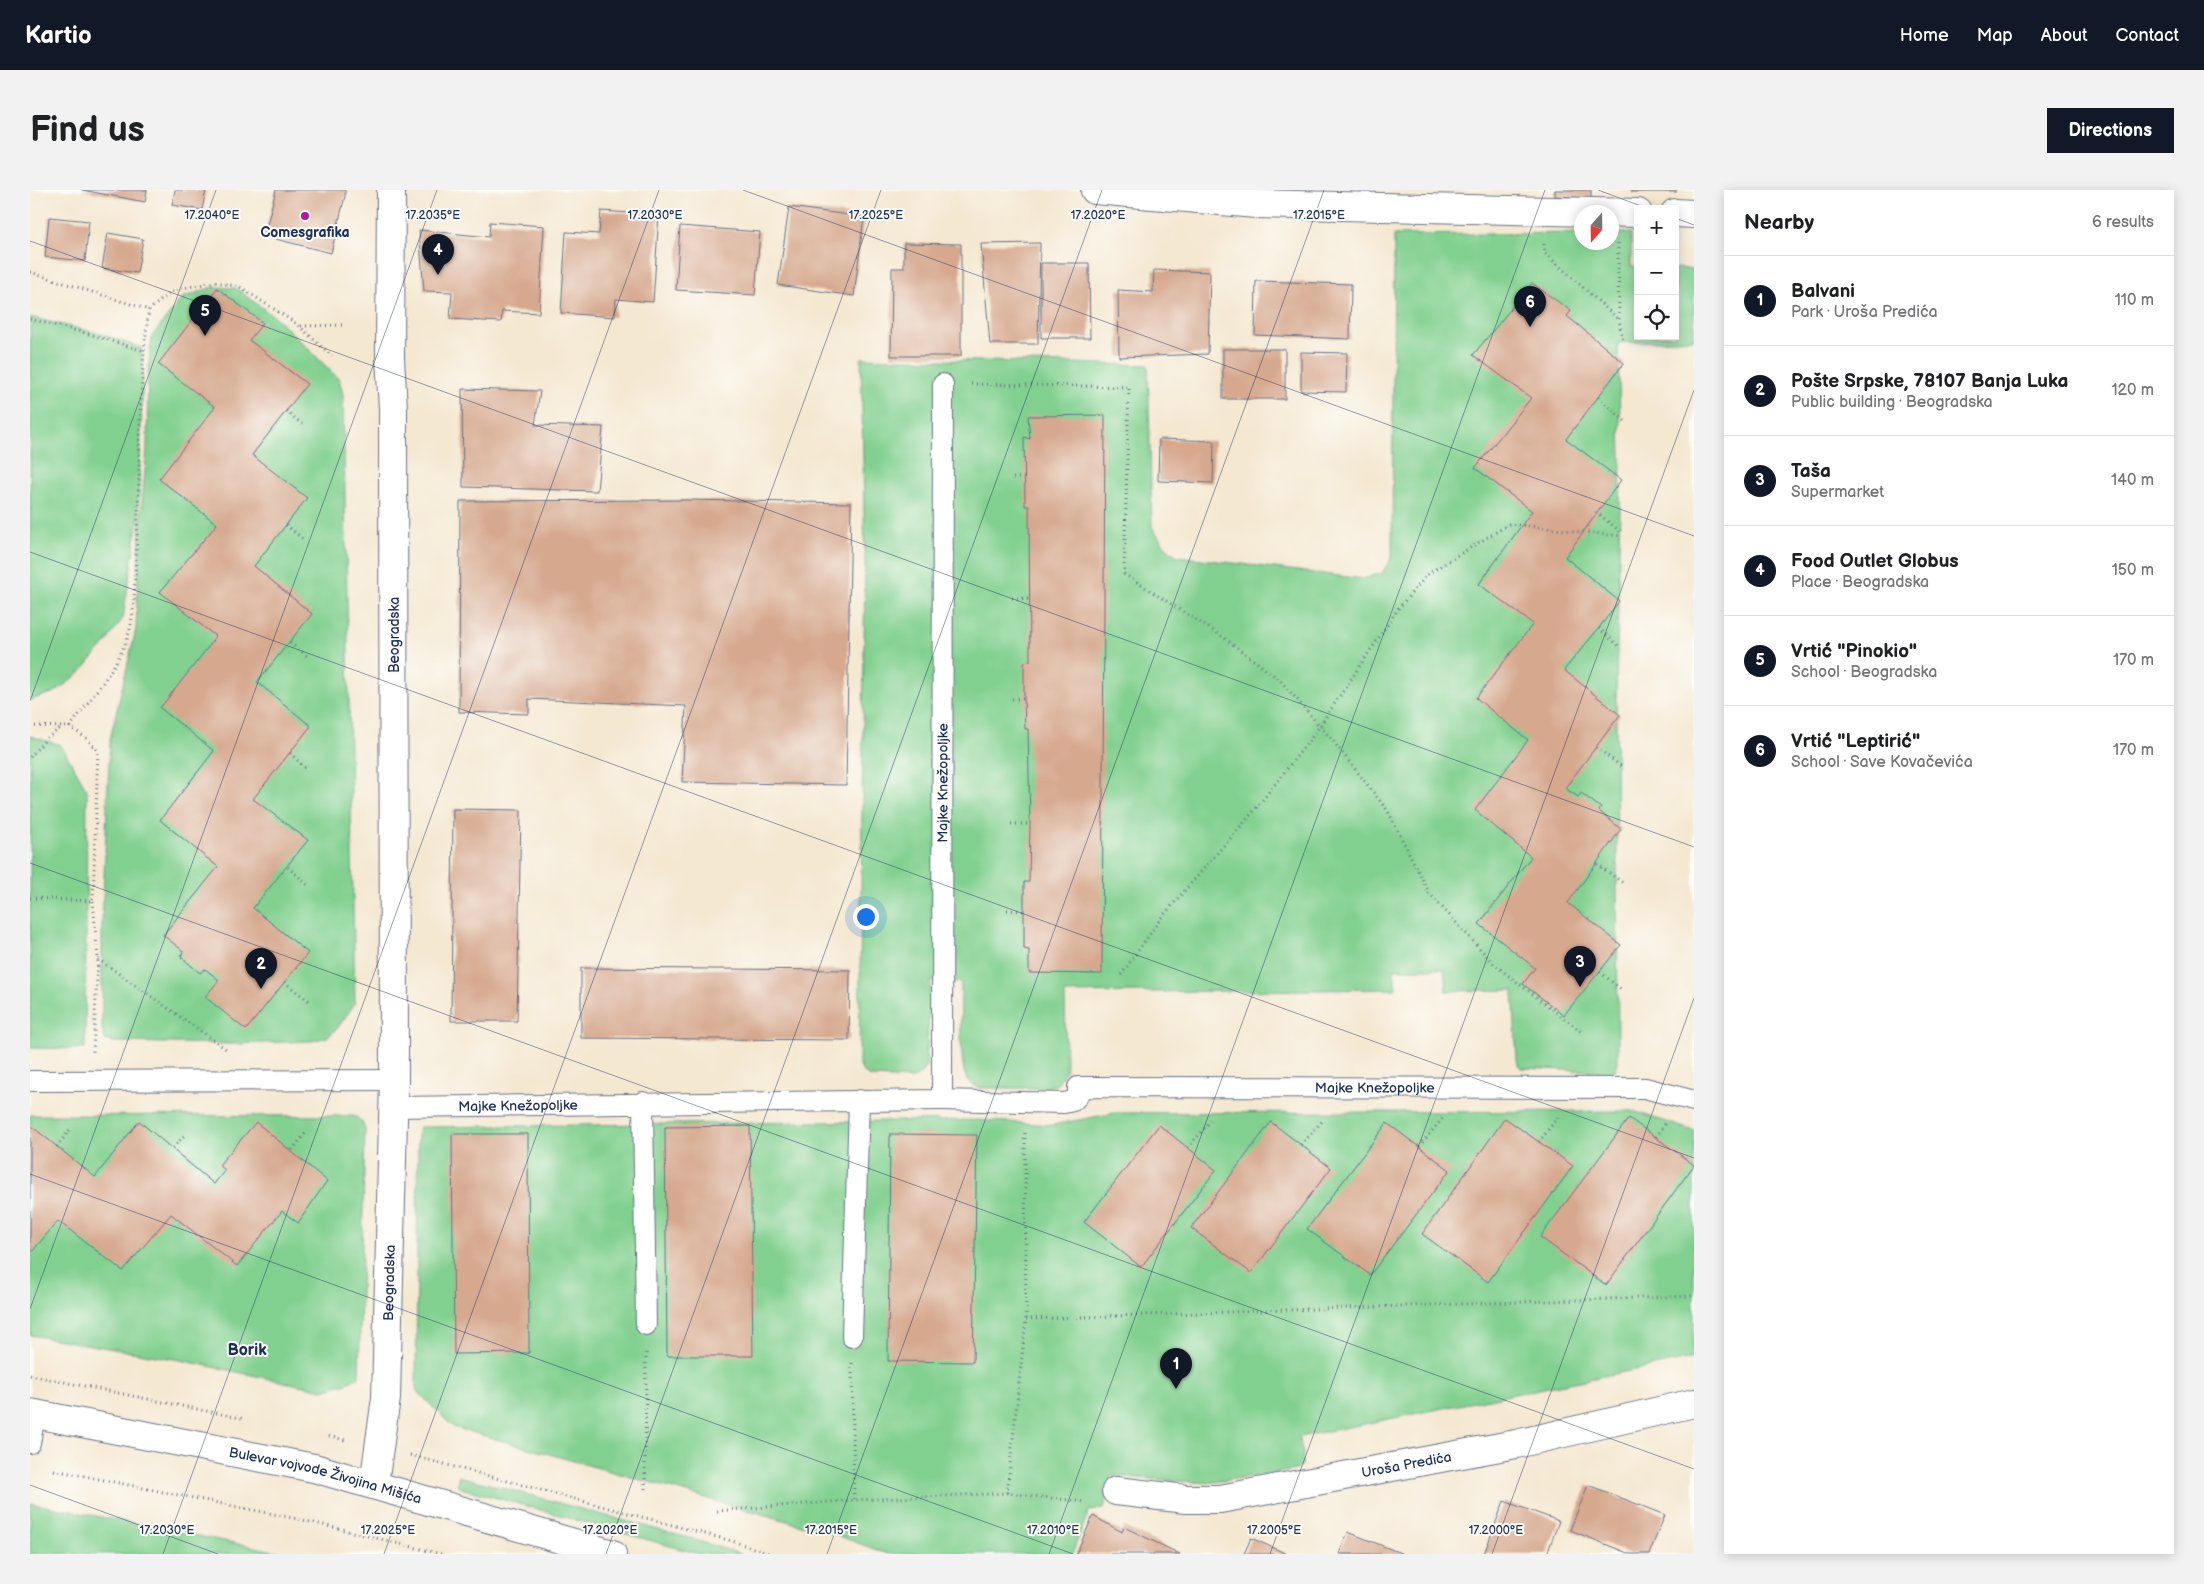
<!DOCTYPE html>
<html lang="en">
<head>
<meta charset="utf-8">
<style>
	:root { --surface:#fff; --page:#f2f2f2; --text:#202124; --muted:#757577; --line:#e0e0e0; --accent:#111827 }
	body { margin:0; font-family:"Balsamiq Sans",sans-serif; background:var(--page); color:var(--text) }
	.controls { position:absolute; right:15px; top:15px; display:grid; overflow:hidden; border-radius:0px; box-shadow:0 2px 12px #0003 }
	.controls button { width:45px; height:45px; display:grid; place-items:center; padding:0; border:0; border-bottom:1px solid var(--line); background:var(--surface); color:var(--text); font:25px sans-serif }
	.compass { position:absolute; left:1544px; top:15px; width:45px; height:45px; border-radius:50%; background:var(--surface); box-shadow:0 2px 12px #0003; rotate:200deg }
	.you { position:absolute; left:835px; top:726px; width:18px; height:18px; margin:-12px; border:4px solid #fff; border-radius:50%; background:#1a73e8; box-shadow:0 0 0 8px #1a73e833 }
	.badge { display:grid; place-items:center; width:32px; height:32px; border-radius:50%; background:var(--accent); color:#fff; font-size:16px; font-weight:700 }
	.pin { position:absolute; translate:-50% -41px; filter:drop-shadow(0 1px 2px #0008) }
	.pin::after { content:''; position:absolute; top:26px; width:18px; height:15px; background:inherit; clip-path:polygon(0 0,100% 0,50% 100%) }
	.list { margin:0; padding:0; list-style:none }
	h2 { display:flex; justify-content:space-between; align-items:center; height:65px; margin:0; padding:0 20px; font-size:21px }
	h2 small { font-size:16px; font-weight:400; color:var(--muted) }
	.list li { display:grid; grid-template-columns:32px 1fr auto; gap:15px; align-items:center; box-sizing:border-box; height:90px; padding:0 20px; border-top:1px solid var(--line) }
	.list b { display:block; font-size:19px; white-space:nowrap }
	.list p { margin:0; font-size:16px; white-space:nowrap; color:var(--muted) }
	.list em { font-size:16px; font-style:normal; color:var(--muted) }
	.icon { flex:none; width:28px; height:28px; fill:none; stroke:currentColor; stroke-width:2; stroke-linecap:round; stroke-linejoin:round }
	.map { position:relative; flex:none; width:1664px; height:1364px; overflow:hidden; border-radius:0px }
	header { display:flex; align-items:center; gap:30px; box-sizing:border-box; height:70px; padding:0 25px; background:var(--accent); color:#fff }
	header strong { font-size:24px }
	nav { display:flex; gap:28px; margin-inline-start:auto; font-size:18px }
	.intro { display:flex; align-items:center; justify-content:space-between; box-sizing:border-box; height:120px; padding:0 30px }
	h1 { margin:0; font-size:35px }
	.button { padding:12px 22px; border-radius:0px; background:var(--accent); color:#fff; font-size:18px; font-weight:700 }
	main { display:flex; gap:30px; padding:0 30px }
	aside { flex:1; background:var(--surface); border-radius:0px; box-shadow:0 2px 12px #0003 }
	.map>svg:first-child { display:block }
	.green { fill:#81d08f; stroke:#4e8076 }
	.building { fill:#d6a88e }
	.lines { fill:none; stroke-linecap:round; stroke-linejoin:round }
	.service-casing { stroke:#677086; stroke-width:22 }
	.minor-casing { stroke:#677086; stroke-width:30 }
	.tertiary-casing { stroke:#677086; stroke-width:30 }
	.path { stroke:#677086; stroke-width:3; stroke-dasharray:1 4; stroke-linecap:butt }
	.service { stroke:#fff; stroke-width:20 }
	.minor { stroke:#fff; stroke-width:28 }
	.tertiary { stroke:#fff; stroke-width:28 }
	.ticks { fill:none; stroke:#1b2f5e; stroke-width:1; stroke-opacity:0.45 }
	.poi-dot { fill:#b5179e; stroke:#fdfcf7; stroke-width:2 }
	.labels { text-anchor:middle; stroke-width:4; stroke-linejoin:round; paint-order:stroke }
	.poi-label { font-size:14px; font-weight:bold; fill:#1b2f5e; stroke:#fdfcf7 }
	.street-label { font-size:14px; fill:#1b2f5e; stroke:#fdfcf7 }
	.quarter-label { font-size:16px; font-weight:bold; fill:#1b2f5e; stroke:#fdfcf7 }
	.ticks-label { font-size:12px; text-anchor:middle; fill:#1b2f5e; stroke:#fdfcf7; stroke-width:4; stroke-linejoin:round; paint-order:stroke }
</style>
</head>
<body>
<header>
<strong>Kartio</strong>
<nav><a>Home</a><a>Map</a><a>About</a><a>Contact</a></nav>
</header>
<div class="intro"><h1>Find us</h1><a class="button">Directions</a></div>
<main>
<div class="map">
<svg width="1664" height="1364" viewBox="0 0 1664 1364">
	<rect width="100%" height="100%" fill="#fdfcf7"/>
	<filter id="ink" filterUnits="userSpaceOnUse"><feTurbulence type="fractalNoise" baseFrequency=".02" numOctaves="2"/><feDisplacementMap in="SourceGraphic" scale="10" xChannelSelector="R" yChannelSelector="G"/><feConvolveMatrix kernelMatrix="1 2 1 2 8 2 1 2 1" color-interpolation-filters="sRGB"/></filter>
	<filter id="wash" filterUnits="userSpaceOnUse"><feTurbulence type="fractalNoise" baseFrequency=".0096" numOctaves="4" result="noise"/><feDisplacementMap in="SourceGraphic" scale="20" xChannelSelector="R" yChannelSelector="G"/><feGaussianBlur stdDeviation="1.12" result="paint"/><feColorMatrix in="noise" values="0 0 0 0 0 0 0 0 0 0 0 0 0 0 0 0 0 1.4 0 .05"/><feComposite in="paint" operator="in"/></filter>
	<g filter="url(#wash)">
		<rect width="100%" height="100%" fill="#f4e8d1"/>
		<g class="green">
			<path d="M 1551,43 L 1552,52 L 1582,52 L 1582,43 L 1601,43 L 1601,76 L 1608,77 L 1608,146 L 1645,146 L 1645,78 L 1664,79 L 1664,149 L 1588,153 L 1591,267 L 1586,511 L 1588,872 L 1586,879 L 1581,882 L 1491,878 L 1488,875 L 1487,869 L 1483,800 L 1416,801 L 1414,779 L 1364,779 L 1366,799 L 1035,803 L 1036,880 L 1027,894 L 1017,898 L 951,898 C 944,896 939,894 936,887 C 929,871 931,812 931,792 L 901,791 L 896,876 L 893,882 L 883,889 L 840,887 L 833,882 L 829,875 L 835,371 L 831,168 L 1118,175 L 1122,337 L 1135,356 L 1147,366 L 1333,389 L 1352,383 L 1362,367 L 1364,45 Z"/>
			<path d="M 183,97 L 206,98 L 251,132 L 309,189 L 313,204 L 325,813 L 307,839 L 297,847 L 282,851 L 205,854 L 83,852 L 75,850 L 72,840 L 72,732 L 80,549 L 106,439 L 110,333 L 117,260 L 118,180 L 122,146 L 152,108 Z"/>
			<path d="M 0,127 L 75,145 L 111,158 L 113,176 L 108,332 L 93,428 L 75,454 L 50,483 L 25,502 L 0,510 Z"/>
			<path d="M 0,546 L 31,555 L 57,600 L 55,859 L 0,858 Z"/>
			<path d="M 1603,921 L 1664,941 L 1664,1168 L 1269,1247 L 1273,1265 L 1272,1276 L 1266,1280 L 1177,1293 L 1081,1286 L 1074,1319 L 1059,1321 L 1042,1364 L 858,1364 L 803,1344 L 423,1237 L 386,1200 L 388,943 L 390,937 L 947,930 L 1022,935 L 1085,923 Z"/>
			<path d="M 0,925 L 324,926 C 330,929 333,932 335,940 L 329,1186 L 320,1192 L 293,1200 L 150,1170 L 0,1145 Z"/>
			<path d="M 429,1286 L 659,1348 L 711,1364 L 669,1364 L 431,1298 L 427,1294 Z"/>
			<path d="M 0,1313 L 260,1364 L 0,1364 Z"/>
		</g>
		<g id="blocks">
			<g class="building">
				<path d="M 52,0 L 117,0 L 115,12 Z"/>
				<path d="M 145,0 L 176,0 L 172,20 L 142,15 Z"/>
				<path d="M 246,0 L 315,0 L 315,6 L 301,63 L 234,46 Z"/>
				<path d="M 1525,0 L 1561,0 L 1561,8 L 1525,6 Z"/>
				<rect x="1602" y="0" width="44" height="2"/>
				<path d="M 759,17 L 834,27 L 824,106 L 748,95 Z"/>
				<path d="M 571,21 L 629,25 L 623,112 L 586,109 L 585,127 L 531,123 L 536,42 L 569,44 Z"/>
				<path d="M 19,27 L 59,31 L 55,71 L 15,67 Z"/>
				<path d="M 460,32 L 514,36 L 509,123 L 472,121 L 471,132 L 420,129 L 422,102 L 394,101 L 389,40 L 459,47 Z"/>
				<path d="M 650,36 L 730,42 L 725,105 L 646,100 Z"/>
				<path d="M 78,43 L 113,49 L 107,83 L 72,78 Z"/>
				<path d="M 874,53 L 931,54 L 931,166 L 861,166 L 862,78 L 874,78 Z"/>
				<path d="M 1010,53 L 1008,154 L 960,154 L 951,54 Z"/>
				<path d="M 1011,73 L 1059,73 L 1060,148 L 1011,148 Z"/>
				<path d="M 1124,80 L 1180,82 L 1178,164 L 1089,167 L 1088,100 L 1123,102 Z"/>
				<path d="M 1226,91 L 1321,94 L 1320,149 L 1225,145 Z"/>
				<path d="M 1502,93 L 1541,121 L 1537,126 L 1594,173 L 1536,249 L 1591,290 L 1535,367 L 1589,411 L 1569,438 L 1534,480 L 1590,525 L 1535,598 L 1548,607 L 1551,603 L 1571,618 L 1569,621 L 1591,639 L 1538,713 L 1591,755 L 1534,825 L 1493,794 L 1505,778 L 1449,734 L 1501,667 L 1445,620 L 1498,550 L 1446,508 L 1503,434 L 1449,394 L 1502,321 L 1445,278 L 1501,208 L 1443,165 Z"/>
				<path d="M 187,98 L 233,133 L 219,150 L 277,194 L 222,265 L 277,308 L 224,376 L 282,424 L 227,492 L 281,536 L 223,609 L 278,650 L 223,718 L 278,763 L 216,840 L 175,807 L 189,790 L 175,779 L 170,783 L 151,767 L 153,761 L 133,745 L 188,677 L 130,630 L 184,561 L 130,518 L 180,455 L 185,446 L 130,402 L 187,334 L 129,289 L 185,217 L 128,174 Z"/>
				<rect x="1193" y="159" width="62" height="50"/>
				<path d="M 1271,162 L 1317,163 L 1316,202 L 1271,201 Z"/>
				<path d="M 432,199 L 510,201 L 505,235 L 573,237 L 567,301 L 433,297 Z"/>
				<path d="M 1075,225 L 1072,784 L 999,783 L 999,760 L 994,759 L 994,692 L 999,692 L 1000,634 L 998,539 L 995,539 L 994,509 L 994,472 L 1000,471 L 999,316 L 995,316 L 994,247 L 1000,249 L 998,226 Z"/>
				<path d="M 1129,249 L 1184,251 L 1183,293 L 1128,291 Z"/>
				<path d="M 657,310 L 821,313 L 816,595 L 652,592 L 656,516 L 499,509 L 499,524 L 429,522 L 430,311 Z"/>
				<path d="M 423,619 L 491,620 L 487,831 L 421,831 Z"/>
				<path d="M 551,778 L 820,780 L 819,850 L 551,848 Z"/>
				<path d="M 1475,928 L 1543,976 L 1458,1092 L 1392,1044 Z"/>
				<path d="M 1599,928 L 1664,975 L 1576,1095 L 1510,1047 Z"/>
				<path d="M 109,931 L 184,994 L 195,980 L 189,975 L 226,932 L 297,991 L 268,1033 L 252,1021 L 207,1076 L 141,1024 L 93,1081 L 28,1031 L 0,1064 L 0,935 L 65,987 Z"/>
				<path d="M 1241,932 L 1301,978 L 1221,1083 L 1161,1038 Z"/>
				<path d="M 1357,933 L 1420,980 L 1340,1085 L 1277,1039 Z"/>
				<path d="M 1129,935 L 1186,980 L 1111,1077 L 1054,1032 Z"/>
				<path d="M 720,936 L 723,1166 L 637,1166 L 635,937 Z"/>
				<path d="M 422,944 L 498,944 L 499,1163 L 424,1164 Z"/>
				<path d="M 860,944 L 947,945 L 943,1172 L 858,1171 Z"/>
				<path d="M 1558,1295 L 1635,1325 L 1619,1364 L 1600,1364 L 1540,1340 Z"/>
				<path d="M 1474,1311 L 1529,1331 L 1517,1364 L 1454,1364 Z"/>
				<path d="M 1063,1326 L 1092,1342 L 1094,1337 L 1150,1364 L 1046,1364 Z"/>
				<path d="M 1318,1342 L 1373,1364 L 1309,1364 Z"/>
				<path d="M 1221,1348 L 1257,1364 L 1214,1364 Z"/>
			</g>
		</g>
	</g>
	<g filter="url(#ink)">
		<use href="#blocks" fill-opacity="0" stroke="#677086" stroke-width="1"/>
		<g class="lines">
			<defs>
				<g id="service">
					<path d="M 0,891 L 364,890"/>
					<path id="s1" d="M 912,910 L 1034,913 L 1043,911 L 1048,906 L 1048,897 L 1615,898 L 1664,911"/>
					<path d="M 613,912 L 616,1135"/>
					<path id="s2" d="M 363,917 L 912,910 L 913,194"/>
					<path d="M 822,1147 L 829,910"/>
					<path d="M 0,1253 L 5,1224"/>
				</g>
				<g id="minor">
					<path d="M 1065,0 L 1226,14 L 1608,23"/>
					<path d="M 1645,23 L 1664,24"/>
					<path id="s3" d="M 344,1294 L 356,1208 L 364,890 L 363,218 L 360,168 L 361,0"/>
					<path id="s4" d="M 1086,1301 L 1156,1309 L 1190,1309 L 1486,1254 L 1664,1213"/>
				</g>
				<g id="tertiary">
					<path id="s5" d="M 0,1223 L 284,1278 L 582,1364"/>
				</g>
			</defs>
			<use href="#service" class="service-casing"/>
			<use href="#minor" class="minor-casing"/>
			<use href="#tertiary" class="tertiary-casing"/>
			<g class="path">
				<path d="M 1588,53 L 1589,130 L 1593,151"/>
				<path d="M 1514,54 L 1515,63 L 1589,130"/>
				<path d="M 0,82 L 119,120"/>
				<path d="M 0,129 L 59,144 L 114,161"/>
				<path d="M 271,136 L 315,135"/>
				<path d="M 941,194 L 1099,197 L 1094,384 L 1193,447 L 1250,490 L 1303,551 L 1358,621 L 1399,703 L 1465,775 L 1553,843"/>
				<path d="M 1568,207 L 1597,233"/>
				<path d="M 256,221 L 272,234"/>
				<path d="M 983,288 L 995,288"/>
				<path d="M 1566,322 L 1592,343"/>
				<path d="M 256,335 L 274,350"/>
				<path d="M 982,408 L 999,409"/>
				<path d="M 1569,438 L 1590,457"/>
				<path d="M 260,453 L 277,466"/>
				<path d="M 982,509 L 994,509"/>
				<path d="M 0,536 L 40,537"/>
				<path d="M 1566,557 L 1592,577"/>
				<path d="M 260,563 L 275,578"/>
				<path d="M 0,567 L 17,548 L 32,537"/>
				<path d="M 981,634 L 1000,634"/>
				<path d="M 1567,674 L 1593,693"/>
				<path d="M 258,677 L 280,697"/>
				<path d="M 0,708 L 63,711 L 68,561 L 56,548 L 40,537 C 59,510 83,483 96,452 C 106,426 104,393 106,366 C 111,284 107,201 119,120 L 140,103 L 148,99 L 186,92 L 210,97 L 267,134 L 302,166"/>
				<path d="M 63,711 L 68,769 L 63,863"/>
				<path d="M 977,720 L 994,721"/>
				<path d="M 68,769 L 199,861"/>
				<path d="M 1570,782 L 1592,800"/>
				<path d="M 1091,785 L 1131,728 L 1223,622 L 1285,543 L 1370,416 L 1399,383 L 1479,334 L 1591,346"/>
				<path d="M 254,792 L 279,811"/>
				<path d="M 1626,947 L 1636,933"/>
				<path d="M 1509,952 L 1528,927"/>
				<path d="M 1271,955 L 1294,929"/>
				<path d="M 1389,956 L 1413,928"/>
				<path d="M 27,957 L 41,938"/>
				<path d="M 143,958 L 156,943"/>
				<path d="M 1158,958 L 1182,929"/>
				<path d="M 262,960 L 277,941"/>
				<path d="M 996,1129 L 1664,1106"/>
				<path d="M 822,1173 L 824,1310"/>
				<path d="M 0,1185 L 215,1229"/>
				<path d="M 299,1246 L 318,1251"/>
				<path d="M 380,1265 L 702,1351 L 741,1364"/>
				<path d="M 24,1280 L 273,1330 L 411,1364"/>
				<path d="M 615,1299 L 616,1163"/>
				<path d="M 977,1303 L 996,1129 L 995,941"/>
				<path d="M 687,1321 L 824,1310 L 977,1303 L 1056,1312"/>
			</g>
			<use href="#service" class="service"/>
			<use href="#minor" class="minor"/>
			<use href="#tertiary" class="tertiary"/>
		</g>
	</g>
	<path class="ticks" d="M 713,0 L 1664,346M 1568,0 L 1619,19M 1645,28 L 1664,35M 0,51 L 1664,657M 0,362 L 1664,968M 0,511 L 186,0M 0,673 L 1664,1279M 0,984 L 1043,1364M 0,1119 L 407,0M 0,1295 L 188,1364M 133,1364 L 629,0M 354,1364 L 851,0M 576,1364 L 1072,0M 797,1364 L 1294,0M 1019,1364 L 1515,0M 1240,1364 L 1664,200M 1462,1364 L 1664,808"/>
	<circle class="poi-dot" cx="275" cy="26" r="5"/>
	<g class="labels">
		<g class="poi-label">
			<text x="275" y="47">Comesgrafika</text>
		</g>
		<g class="street-label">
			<text transform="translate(364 445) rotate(-90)" y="5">Beogradska</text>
			<text dy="5" stroke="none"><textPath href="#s2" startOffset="866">Majke Knežopoljke</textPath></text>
			<text dy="5" stroke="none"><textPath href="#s1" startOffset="444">Majke Knežopoljke</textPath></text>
			<text dy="5" stroke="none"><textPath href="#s2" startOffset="125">Majke Knežopoljke</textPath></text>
			<text dy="5" stroke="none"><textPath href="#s3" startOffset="202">Beogradska</textPath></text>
			<text dy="5" stroke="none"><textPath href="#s4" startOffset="294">Uroša Predića</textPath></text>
			<text dy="5" stroke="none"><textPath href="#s5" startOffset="302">Bulevar vojvode Živojina Mišića</textPath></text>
		</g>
		<g class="quarter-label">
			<text x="217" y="1165">Borik</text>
		</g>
	</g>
	<g class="ticks-label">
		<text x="182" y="29">17.2040°E</text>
		<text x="403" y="29">17.2035°E</text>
		<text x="625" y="29">17.2030°E</text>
		<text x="846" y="29">17.2025°E</text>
		<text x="1068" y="29">17.2020°E</text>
		<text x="1289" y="29">17.2015°E</text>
		<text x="137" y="1344">17.2030°E</text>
		<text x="358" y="1344">17.2025°E</text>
		<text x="580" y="1344">17.2020°E</text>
		<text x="801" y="1344">17.2015°E</text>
		<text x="1023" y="1344">17.2010°E</text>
		<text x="1244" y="1344">17.2005°E</text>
		<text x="1466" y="1344">17.2000°E</text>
	</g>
</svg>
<div class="controls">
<button>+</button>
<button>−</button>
<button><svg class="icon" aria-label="locate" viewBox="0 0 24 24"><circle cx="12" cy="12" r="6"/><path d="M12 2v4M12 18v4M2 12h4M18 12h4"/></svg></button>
</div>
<svg class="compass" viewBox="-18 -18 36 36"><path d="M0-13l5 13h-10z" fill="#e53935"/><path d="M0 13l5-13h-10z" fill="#757577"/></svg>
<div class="you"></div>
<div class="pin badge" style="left:1146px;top:1199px">1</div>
<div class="pin badge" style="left:231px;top:799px">2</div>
<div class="pin badge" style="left:1550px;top:797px">3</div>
<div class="pin badge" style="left:408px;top:85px">4</div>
<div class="pin badge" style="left:175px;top:146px">5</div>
<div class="pin badge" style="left:1500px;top:137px">6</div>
</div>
<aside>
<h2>Nearby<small>6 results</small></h2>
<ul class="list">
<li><span class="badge">1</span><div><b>Balvani</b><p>Park · Uroša Predića</p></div><em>110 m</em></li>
<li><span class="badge">2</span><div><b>Pošte Srpske, 78107 Banja Luka</b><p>Public building · Beogradska</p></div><em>120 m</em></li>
<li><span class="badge">3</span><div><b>Taša</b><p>Supermarket</p></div><em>140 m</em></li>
<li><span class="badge">4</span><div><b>Food Outlet Globus</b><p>Place · Beogradska</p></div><em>150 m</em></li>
<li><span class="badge">5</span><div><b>Vrtić &quot;Pinokio&quot;</b><p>School · Beogradska</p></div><em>170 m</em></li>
<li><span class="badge">6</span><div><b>Vrtić &quot;Leptirić&quot;</b><p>School · Save Kovačevića</p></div><em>170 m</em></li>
</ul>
</aside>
</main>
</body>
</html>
